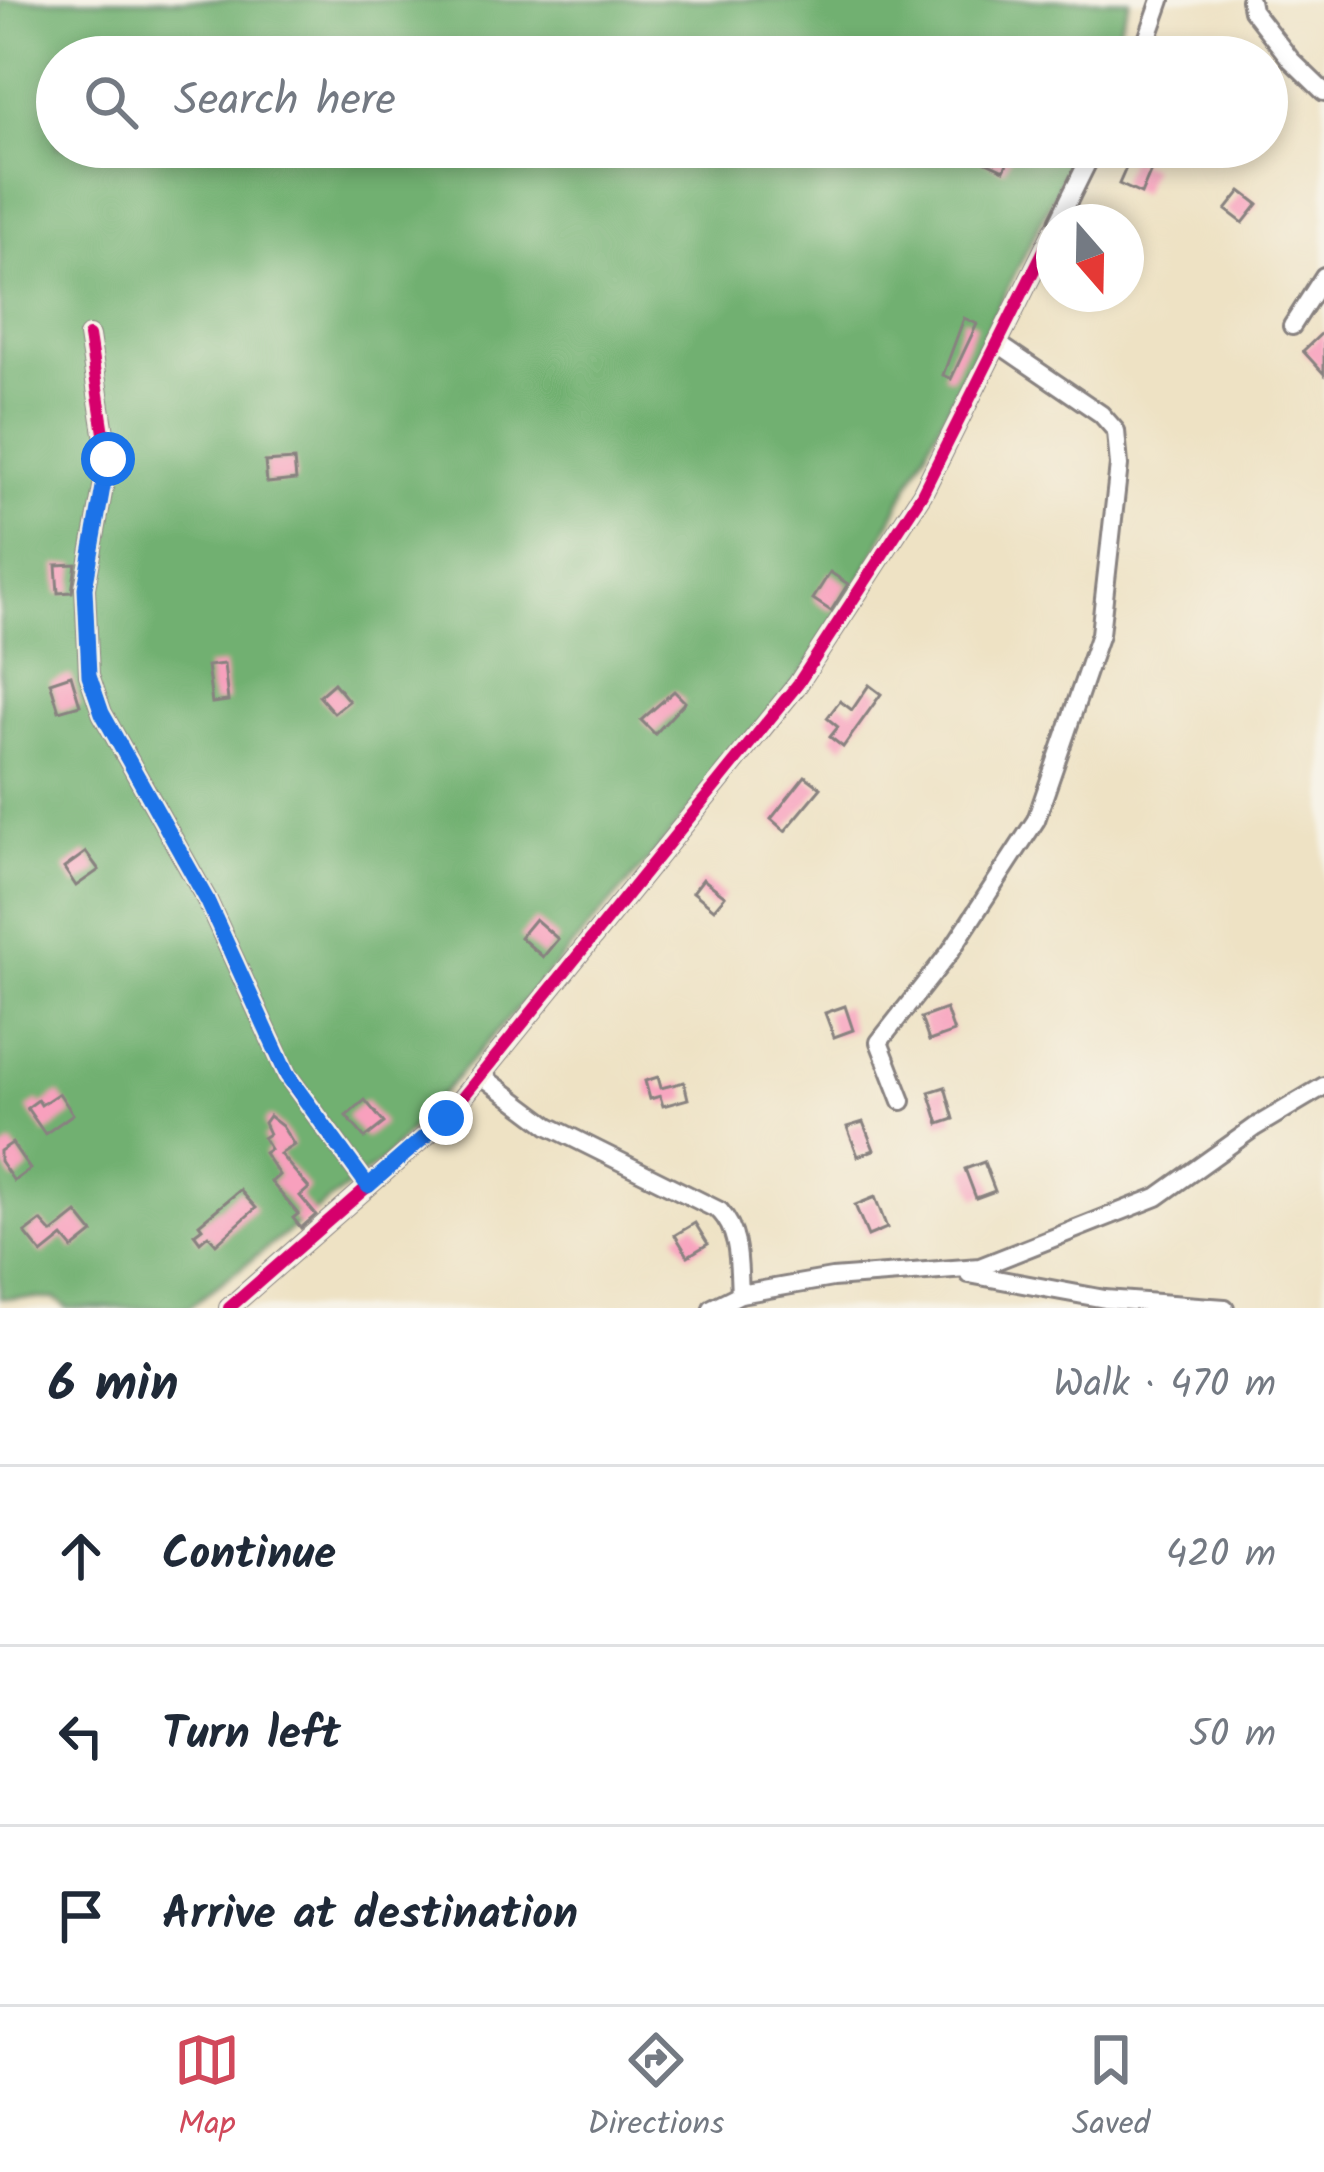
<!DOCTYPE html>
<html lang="en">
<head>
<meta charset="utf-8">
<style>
	:root { --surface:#fff; --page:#f2f2f3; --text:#1f2937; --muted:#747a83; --line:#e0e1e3; --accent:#d1495b }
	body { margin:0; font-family:Kalam,sans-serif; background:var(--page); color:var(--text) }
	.compass { position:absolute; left:1036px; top:204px; width:108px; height:108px; border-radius:50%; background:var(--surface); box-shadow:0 6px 18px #0003; rotate:160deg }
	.stop { position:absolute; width:36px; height:36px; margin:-27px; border:9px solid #1a73e8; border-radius:50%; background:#fff }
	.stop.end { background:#1a73e8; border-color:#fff; box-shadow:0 3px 12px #0008 }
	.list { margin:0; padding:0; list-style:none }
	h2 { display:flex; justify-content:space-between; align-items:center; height:156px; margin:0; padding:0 48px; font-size:51px }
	h2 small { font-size:39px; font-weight:400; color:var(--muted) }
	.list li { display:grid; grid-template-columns:78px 1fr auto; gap:36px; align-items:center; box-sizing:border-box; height:180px; padding:0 48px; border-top:3px solid var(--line) }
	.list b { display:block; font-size:45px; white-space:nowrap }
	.list em { font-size:39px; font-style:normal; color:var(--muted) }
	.icon { flex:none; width:66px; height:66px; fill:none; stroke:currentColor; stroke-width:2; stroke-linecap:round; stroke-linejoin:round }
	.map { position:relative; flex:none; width:1324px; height:1308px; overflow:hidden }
	.search { position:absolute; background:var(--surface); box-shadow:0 6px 18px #0003; left:36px; right:36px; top:36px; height:132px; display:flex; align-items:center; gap:30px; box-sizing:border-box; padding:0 42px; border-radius:66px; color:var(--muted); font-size:45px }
	.sheet { height:696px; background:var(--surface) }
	nav { display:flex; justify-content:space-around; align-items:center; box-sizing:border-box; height:168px; border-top:3px solid var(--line); background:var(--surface); font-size:33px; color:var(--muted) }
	nav a { display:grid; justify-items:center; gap:6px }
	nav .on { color:var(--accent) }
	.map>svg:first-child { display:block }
	.forest { fill:#71b071; stroke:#4a6956; stroke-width:3 }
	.building { fill:#f8a0bd }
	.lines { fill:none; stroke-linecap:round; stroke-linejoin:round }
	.minor-casing { stroke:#888280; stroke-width:22 }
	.minor { stroke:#fff; stroke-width:16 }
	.cycleway-casing { stroke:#f7f3e8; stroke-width:20 }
	.cycleway { stroke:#d6006c; stroke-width:12 }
	.route { stroke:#1a73e8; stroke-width:15 }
</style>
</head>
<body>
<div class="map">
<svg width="1324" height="1308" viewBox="0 0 1324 1308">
	<rect width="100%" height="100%" fill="#f7f3e8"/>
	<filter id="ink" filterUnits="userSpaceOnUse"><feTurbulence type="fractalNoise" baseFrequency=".00833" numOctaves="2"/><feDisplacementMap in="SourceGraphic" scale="24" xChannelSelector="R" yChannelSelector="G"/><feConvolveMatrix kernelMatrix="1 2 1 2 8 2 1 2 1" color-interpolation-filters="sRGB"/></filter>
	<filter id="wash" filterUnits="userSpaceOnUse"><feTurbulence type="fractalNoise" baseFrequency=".004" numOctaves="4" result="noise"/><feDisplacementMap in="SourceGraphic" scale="48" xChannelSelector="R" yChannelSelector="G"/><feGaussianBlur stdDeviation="2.7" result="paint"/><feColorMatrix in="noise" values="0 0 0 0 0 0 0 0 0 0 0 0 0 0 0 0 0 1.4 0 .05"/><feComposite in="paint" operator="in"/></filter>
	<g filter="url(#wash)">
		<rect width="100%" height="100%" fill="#eee2c4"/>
		<path class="forest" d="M 0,0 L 1130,0 L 1108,57 L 57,57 L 57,147 L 1073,147 L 1055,194 L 835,632 L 653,855 L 383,1160 L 188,1308 L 68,1308 L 55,1299 L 0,1298 Z"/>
		<g id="blocks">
			<g class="building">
				<path d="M 986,147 L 1015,147 L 1004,170 L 980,159 Z"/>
				<path d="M 1130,159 L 1152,168 L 1141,194 L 1119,184 Z"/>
				<path d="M 1241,191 L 1258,204 L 1243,223 L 1226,210 Z"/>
				<path d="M 964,318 L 977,324 L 951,379 L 943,375 Z"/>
				<path d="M 1324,331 L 1324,374 L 1303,351 Z"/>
				<path d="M 294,460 L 296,480 L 267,483 L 265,462 Z"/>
				<path d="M 76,564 L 72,592 L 58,593 L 56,565 Z"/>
				<path d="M 830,572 L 848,584 L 831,611 L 813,599 Z"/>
				<path d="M 224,664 L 228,701 L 212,703 L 207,666 Z"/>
				<path d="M 71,675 L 80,705 L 59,711 L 50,682 Z"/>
				<path d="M 334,683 L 349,701 L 334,713 L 319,696 Z"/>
				<path d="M 869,685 L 881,694 L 843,747 L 830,737 L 838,727 L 827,718 L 840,701 L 852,710 Z"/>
				<path d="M 674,691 L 685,702 L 655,734 L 641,720 Z"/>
				<path d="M 805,776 L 821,788 L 785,831 L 771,819 Z"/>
				<path d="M 86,852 L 99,870 L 76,886 L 64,868 Z"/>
				<path d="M 703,879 L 725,896 L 714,909 L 693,892 Z"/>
				<path d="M 535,919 L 558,939 L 543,957 L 520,937 Z"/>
				<path d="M 845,1006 L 853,1030 L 834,1037 L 825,1013 Z"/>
				<path d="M 946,1009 L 954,1032 L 929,1041 L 921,1018 Z"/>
				<path d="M 658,1077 L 661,1088 L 684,1082 L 688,1099 L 663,1106 L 660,1096 L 650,1099 L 645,1081 Z"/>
				<path d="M 945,1087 L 954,1119 L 939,1124 L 929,1092 Z"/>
				<path d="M 59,1093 L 73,1114 L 45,1134 L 27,1108 L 38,1100 L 41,1105 Z"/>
				<path d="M 365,1100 L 384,1123 L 365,1138 L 346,1116 Z"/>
				<path d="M 269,1116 L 282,1126 L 294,1145 L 280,1154 L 309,1188 L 300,1196 L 316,1215 L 301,1228 L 293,1218 L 298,1214 L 271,1182 L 279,1175 L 264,1153 L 270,1149 L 263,1138 L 269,1134 L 264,1123 Z"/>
				<path d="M 863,1122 L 874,1150 L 858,1156 L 847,1127 Z"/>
				<path d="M 12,1143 L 30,1169 L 14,1181 L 0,1161 L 0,1151 Z"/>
				<path d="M 984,1162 L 995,1191 L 976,1198 L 965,1169 Z"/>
				<path d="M 240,1190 L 256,1208 L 216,1244 L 208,1235 L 200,1242 L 194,1234 L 202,1228 L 199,1224 Z"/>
				<path d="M 875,1197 L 887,1228 L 868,1236 L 855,1205 Z"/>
				<path d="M 77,1213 L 93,1233 L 73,1249 L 63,1237 L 42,1254 L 25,1233 L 41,1221 L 52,1233 Z"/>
				<path d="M 695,1223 L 708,1244 L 688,1256 L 675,1235 Z"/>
			</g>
		</g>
	</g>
	<g filter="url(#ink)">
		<use href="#blocks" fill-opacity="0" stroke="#888280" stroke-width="3"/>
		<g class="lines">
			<defs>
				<g id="minor">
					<path d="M 1250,0 L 1252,10 L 1291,60 L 1324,92"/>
					<path d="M 1141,57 L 1161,0"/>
					<path d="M 1058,222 L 1095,147"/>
					<path d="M 1292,326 L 1324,276"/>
					<path d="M 89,336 L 108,459 L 85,588 L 89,675 L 102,713 L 207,900 L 287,1075 L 368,1186"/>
					<path d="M 481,1075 L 549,1126 L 720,1211 C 741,1234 738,1264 740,1294"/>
					<path d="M 902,1101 L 879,1042 L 950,952 L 1036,820 L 1100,634 L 1119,465 L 1116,431 L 1101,414 L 997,343"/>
					<path d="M 969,1274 L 1105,1299 L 1225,1308"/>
					<path d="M 229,1308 L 446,1118 L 798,684 L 922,494 L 1054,230"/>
					<path d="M 712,1308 L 740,1294 L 832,1278 L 980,1267 L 1157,1197 L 1255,1127 L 1324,1086"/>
				</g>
			</defs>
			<use href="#minor" class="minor-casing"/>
			<use href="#minor" class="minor"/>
			<defs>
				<g id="cycleway">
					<path d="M 89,336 L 108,459 L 85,588 L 89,675 L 102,713 L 207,900 L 287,1075 L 368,1186"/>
					<path d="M 229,1308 L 446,1118 L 798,684 L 922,494 L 1054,230"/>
				</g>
			</defs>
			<use href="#cycleway" class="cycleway-casing"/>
			<use href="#cycleway" class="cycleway"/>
		</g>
	</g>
	<g class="lines" filter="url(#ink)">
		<path class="route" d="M 108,459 L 85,588 L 89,675 L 102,713 L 207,900 L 287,1075 L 368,1186 L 446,1118"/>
	</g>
</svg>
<svg class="compass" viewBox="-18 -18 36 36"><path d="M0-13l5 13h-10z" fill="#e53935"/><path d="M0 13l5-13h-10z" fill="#747a83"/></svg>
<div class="stop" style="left:108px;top:459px"></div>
<div class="stop end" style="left:446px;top:1118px"></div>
<div class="search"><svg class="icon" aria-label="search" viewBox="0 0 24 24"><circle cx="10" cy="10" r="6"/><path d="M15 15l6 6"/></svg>Search here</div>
</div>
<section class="sheet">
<h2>6 min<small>Walk · 470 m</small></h2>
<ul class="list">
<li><svg class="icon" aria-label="ahead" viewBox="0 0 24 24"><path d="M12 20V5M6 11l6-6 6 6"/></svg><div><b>Continue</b></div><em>420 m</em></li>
<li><svg class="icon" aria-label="left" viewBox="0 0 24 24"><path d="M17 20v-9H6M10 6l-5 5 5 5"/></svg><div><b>Turn left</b></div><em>50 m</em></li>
<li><svg class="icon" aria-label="arrive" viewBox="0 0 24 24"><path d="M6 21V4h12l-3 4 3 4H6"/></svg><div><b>Arrive at destination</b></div></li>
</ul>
</section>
<nav>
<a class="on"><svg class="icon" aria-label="map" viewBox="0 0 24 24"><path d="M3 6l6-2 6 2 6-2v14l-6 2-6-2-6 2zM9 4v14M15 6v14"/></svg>Map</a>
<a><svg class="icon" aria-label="directions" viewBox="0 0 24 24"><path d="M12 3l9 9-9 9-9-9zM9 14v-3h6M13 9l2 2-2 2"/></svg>Directions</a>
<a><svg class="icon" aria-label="saved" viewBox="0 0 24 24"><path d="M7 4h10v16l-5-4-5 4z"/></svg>Saved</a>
</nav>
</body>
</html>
